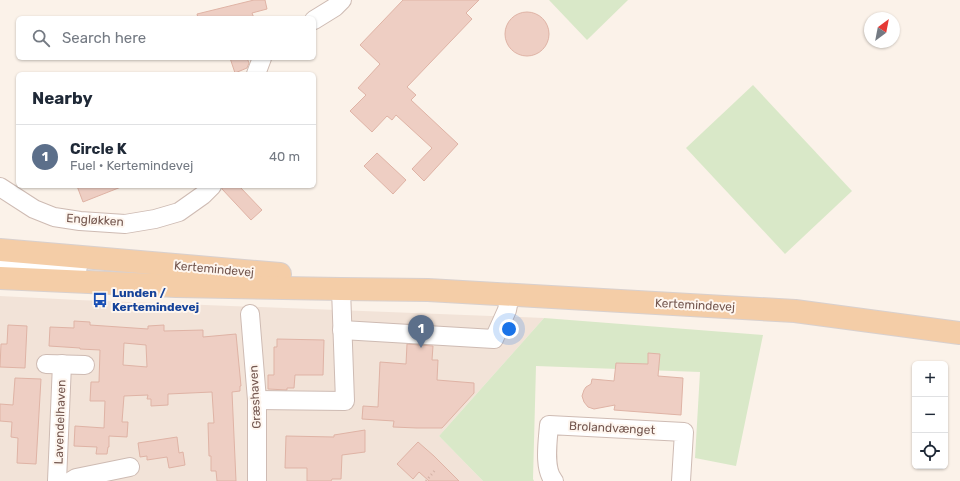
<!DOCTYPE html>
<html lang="en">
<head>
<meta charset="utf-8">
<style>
	:root { --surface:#fff; --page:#f6f6f7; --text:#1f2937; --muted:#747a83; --line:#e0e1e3; --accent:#da6459 }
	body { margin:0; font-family:Rubik,sans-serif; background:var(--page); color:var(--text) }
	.controls { position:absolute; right:12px; bottom:12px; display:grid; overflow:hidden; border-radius:6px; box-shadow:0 1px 3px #0004 }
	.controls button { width:36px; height:36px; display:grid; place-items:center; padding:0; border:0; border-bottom:1px solid var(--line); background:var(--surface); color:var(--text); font:20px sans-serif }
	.compass { position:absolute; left:864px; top:12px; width:36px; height:36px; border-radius:50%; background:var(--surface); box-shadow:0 1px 3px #0004; rotate:32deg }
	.you { position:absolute; left:509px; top:329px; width:14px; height:14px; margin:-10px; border:3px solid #fff; border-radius:50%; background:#1a73e8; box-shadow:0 0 0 6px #1a73e833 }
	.badge { display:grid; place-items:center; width:26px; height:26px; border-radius:50%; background:var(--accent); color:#fff; font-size:13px; font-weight:700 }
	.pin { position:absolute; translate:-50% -33px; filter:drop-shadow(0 1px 2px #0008) }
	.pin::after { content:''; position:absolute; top:21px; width:14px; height:12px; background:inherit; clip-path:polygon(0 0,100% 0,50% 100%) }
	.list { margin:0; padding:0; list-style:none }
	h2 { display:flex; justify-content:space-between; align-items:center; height:52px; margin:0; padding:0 16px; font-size:17px }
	h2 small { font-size:13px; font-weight:400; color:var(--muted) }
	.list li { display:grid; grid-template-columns:26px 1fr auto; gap:12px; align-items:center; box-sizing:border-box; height:64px; padding:0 16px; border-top:1px solid var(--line) }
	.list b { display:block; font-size:15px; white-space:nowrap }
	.list p { margin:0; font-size:13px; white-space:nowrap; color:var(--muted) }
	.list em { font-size:13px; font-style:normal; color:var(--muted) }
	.icon { flex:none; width:22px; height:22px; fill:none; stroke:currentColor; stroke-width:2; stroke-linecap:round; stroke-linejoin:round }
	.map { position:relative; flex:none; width:960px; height:481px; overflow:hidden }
	.search { position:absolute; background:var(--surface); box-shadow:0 1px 3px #0004; left:16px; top:16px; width:300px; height:44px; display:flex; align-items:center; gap:10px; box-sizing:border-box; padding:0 14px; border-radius:6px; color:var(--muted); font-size:15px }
	.panel { position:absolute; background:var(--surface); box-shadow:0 1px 3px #0004; left:16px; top:72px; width:300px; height:116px; border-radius:6px }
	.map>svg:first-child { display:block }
	.residential { fill:#f2e3d8 }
	.green { fill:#d9e8c8 }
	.building { fill:#eecec3; stroke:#dfb3a5; fill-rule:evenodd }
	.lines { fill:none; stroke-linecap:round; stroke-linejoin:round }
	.minor-casing { stroke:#cebbb3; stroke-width:20 }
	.major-casing { stroke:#d8d0ce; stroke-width:24 }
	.path { stroke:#d3b1a6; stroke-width:2.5; stroke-dasharray:1 3; stroke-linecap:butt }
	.minor { stroke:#fff; stroke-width:18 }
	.major { stroke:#f4cda7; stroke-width:22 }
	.labels { text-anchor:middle; stroke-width:4; stroke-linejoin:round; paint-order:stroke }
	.street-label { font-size:12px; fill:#74574f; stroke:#fef6ef }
	.transit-label { font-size:12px; font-weight:bold; fill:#164399; stroke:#fef6ef; text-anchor:start }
</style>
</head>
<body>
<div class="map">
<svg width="960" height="481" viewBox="0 0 960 481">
	<rect width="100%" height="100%" fill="#fbf2e9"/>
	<path class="residential" d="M 0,296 L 78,300 L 544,318 L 439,436 L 483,481 L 0,481 Z"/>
	<g class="green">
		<path d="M 549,0 L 628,0 L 587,40 Z"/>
		<path d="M 753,85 L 852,191 L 785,254 L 686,148 Z"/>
		<path d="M 544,318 L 763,335 L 736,466 L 695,458 L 700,372 L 536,366 L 533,479 L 534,481 L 483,481 L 439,436 Z"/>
	</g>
	<g class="building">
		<path d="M 254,0 L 265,0 L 267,9 L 252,13 L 254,18 L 198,18 L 197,14 Z"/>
		<path d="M 403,0 L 479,0 L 466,13 L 472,19 L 407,87 L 416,95 L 411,100 L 458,144 L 424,181 L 412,169 L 432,148 L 396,115 L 392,120 L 387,116 L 372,132 L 350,111 L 366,95 L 358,88 L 380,64 L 360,45 Z"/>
		<circle cx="527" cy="34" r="22"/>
		<path d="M 230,58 L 247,58 L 249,63 L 247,68 L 235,73 Z"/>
		<path d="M 377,153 L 406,180 L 393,194 L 364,166 Z"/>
		<path d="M 77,186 L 121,186 L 121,187 L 83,202 Z"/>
		<path d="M 222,186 L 239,186 L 262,210 L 251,220 L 222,189 Z"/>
		<path d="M 74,321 L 90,322 L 90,325 L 148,329 L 148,326 L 164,325 L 164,331 L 203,330 L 203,337 L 236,334 L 241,386 L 240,386 L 240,391 L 232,392 L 236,481 L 217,481 L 216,471 L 211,471 L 211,456 L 209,456 L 208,423 L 214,423 L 212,392 L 168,394 L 168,405 L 151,406 L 151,399 L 147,399 L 148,395 L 124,396 L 122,422 L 128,422 L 127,437 L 109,436 L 109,447 L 108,447 L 107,454 L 96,454 L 97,447 L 74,446 L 75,426 L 104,428 L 105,401 L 90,401 L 91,382 L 99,382 L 100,350 L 80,349 L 80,348 L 49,346 L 50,327 L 74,328 ZM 124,343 L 146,345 L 147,367 L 123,365 Z"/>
		<path d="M 8,325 L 27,326 L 25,368 L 0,367 L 1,344 L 7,344 Z"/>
		<path d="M 277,339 L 324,340 L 323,375 L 295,375 L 294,388 L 287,388 L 287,390 L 268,389 L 268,375 L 274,375 L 274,347 L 277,347 Z"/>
		<path d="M 407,344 L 433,346 L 432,360 L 438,360 L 437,380 L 474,383 L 474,393 L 442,428 L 417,428 L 393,427 L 394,421 L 362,419 L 363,406 L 378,407 L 380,362 L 406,364 Z"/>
		<path d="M 648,353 L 660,354 L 658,376 L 683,378 L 681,415 L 614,410 L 615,405 L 594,409 L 588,407 L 584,402 L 582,396 L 584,390 L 586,387 L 591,384 L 592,379 L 614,381 L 616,363 L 648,364 Z"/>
		<path d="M 15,378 L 41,379 L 36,464 L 17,463 L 18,438 L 11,437 L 12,422 L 0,421 L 0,404 L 13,405 Z"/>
		<path d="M 365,430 L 365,452 L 342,455 L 341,479 L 332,479 L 331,481 L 307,481 L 307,468 L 285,468 L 286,436 L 334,437 L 334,435 Z"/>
		<path d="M 177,437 L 179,453 L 183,452 L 185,465 L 169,468 L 167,457 L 147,460 L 147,456 L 140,457 L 138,443 Z"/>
		<path d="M 418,442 L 434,456 L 459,481 L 429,481 L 419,472 L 413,479 L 397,464 Z"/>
	</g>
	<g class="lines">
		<defs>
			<g id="minor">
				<path d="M 314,20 L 335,7 L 342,0"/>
				<path d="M 256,74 L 262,58"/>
				<path d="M 0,187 L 34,209 L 54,217 L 80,221 L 125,224 L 155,219 L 179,212 L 203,195 L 212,186"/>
				<path d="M 0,263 L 78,267"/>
				<path d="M 250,314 L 257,400 L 257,481"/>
				<path d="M 342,330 L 494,339 L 507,310 L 510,295"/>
				<path d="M 46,364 L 85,365"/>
				<path d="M 257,400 L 345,401 L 341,289"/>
				<path d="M 57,481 L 62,364"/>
				<path d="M 71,481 L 76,478 L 130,467"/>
				<path d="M 554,481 C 543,469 548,440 549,425 L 684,432 L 681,481"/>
			</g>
			<g id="major">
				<path d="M 0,250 L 280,274"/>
				<path d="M 0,278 L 176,286 L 341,289 L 428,290 L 795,311 L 960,333"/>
			</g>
		</defs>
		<use href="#minor" class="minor-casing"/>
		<use href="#major" class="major-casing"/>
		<path class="path" d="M 426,481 L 436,469"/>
		<use href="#minor" class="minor"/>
		<use href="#major" class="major"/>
	</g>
	<defs>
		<symbol id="bus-bare" viewBox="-9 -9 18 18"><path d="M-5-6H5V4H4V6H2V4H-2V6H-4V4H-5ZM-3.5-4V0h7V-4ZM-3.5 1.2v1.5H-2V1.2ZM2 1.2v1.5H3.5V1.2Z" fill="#1a4fb4" stroke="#fef6ef" stroke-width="2.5" paint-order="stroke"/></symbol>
	</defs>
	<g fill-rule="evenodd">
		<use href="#bus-bare" x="89" y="289" width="22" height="22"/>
	</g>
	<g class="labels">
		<g class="street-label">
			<text transform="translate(95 220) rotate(4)" y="4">Engløkken</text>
			<text transform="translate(214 269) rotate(5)" y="4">Kertemindevej</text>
			<text transform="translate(695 305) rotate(3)" y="4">Kertemindevej</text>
			<text transform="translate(255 397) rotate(-93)" y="4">Græshaven</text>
			<text transform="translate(60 422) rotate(-88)" y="4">Lavendelhaven</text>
			<text transform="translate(612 428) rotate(3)" y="4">Brolandvænget</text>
		</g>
		<g class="transit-label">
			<text x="112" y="297">Lunden /<tspan x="112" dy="14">Kertemindevej</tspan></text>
		</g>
	</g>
</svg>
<div class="controls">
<button>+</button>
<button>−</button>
<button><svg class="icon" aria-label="locate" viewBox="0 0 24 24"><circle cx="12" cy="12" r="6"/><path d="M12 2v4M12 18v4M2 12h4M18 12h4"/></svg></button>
</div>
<svg class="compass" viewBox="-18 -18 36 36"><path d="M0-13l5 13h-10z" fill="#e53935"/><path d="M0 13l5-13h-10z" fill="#747a83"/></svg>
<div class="you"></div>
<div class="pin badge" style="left:421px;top:348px;background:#5c6f8a">1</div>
<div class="search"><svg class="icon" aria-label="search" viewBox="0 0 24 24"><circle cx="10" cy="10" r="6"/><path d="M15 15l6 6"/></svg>Search here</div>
<section class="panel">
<h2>Nearby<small></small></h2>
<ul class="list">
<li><span class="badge" style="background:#5c6f8a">1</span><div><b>Circle K</b><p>Fuel · Kertemindevej</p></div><em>40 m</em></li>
</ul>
</section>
</div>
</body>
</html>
